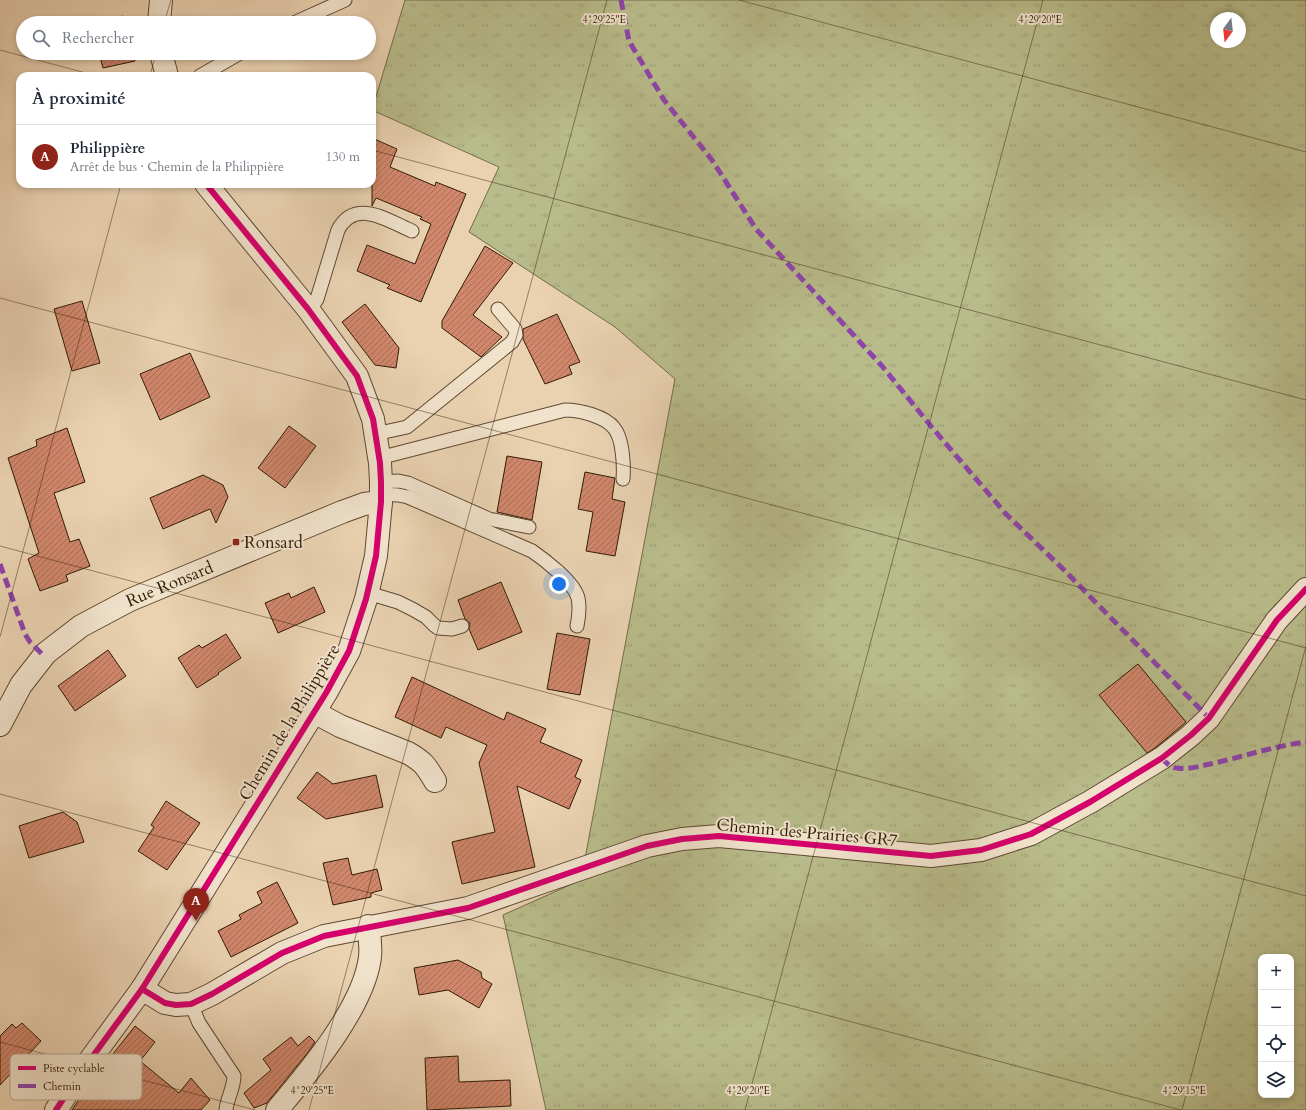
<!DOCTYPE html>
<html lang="fr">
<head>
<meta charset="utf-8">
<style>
	:root { --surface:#fff; --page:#f6f6f7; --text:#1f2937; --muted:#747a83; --line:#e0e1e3; --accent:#8f2418 }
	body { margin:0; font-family:Cardo,serif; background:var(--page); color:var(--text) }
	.controls { position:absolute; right:12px; bottom:12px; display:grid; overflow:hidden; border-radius:8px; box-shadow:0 2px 6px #0003 }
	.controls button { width:36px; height:36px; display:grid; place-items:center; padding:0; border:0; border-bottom:1px solid var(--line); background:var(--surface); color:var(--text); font:20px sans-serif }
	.compass { position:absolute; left:1210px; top:12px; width:36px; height:36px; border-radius:50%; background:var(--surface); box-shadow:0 2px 6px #0003; rotate:195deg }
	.you { position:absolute; left:559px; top:584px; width:14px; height:14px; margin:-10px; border:3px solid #fff; border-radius:50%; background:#1a73e8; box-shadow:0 0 0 6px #1a73e833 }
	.badge { display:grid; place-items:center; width:26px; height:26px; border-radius:50%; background:var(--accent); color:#fff; font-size:13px; font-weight:700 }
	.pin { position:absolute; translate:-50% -33px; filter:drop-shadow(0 1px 2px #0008) }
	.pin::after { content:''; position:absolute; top:21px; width:14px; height:12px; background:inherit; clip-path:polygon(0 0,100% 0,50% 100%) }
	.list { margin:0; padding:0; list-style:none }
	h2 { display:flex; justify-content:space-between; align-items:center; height:52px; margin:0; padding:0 16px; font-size:17px }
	h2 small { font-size:13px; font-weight:400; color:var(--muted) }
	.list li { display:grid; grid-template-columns:26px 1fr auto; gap:12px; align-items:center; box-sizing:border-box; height:64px; padding:0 16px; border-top:1px solid var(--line) }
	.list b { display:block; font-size:15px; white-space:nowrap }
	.list p { margin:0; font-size:13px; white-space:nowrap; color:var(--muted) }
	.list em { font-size:13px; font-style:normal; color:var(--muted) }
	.icon { flex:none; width:22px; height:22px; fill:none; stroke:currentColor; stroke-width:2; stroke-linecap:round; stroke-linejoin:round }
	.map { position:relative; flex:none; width:1306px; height:1110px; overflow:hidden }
	.search { position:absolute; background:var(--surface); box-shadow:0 2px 6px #0003; left:16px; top:16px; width:360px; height:44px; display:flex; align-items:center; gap:10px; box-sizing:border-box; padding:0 14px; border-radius:22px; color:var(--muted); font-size:15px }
	.panel { position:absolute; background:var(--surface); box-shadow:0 2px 6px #0003; left:16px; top:72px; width:360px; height:116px; border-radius:12px }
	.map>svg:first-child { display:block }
	.grass { fill:url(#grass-tufts); stroke:#746b48; fill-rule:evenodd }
	.building { fill:url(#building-hatch); stroke:#301b05 }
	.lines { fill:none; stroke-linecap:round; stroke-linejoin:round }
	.lane-casing { stroke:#5e4930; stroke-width:15 }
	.street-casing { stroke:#5e4930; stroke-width:24 }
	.lane { stroke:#f1e2cc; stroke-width:13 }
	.street { stroke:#f1e2cc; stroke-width:22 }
	.quiet { stroke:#8e44ad; stroke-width:5; stroke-dasharray:10 5; stroke-linecap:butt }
	.cycleway-casing { stroke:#f1e2cc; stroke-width:8 }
	.cycleway { stroke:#d6006c; stroke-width:6 }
	.ticks { fill:none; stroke:#301b05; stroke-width:1; stroke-opacity:0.45 }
	.poi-dot { fill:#8f2418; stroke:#f1e2cc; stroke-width:1.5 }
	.labels { text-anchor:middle; stroke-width:4; stroke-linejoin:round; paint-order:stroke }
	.poi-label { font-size:17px; fill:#301b05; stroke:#f1e2cc; text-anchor:start }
	.street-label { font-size:17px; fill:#301b05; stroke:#f1e2cc }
	.key { fill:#f1e2cc; stroke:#b7a690; stroke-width:1 }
	.key-label { font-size:11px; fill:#301b05 }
	.ticks-label { font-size:10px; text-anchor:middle; fill:#301b05; stroke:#f1e2cc; stroke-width:4; stroke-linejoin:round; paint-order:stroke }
</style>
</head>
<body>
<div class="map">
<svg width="1306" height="1110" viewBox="0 0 1306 1110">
	<defs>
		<pattern id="grass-tufts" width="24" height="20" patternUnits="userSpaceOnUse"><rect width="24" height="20" fill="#b8bb8a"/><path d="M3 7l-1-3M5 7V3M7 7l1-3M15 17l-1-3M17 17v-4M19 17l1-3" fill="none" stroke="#9ea076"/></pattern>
		<pattern id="building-hatch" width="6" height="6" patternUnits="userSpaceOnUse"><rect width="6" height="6" fill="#d1876c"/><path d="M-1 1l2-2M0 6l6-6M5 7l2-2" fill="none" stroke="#aa6e57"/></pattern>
	</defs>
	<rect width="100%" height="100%" fill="#ead2b1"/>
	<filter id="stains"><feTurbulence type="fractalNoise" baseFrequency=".005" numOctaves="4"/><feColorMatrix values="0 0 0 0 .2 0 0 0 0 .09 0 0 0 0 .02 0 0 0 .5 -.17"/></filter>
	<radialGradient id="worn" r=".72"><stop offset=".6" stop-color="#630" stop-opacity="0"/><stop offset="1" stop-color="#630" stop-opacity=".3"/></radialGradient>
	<path class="grass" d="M 405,0 L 1306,0 L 1306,1110 L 546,1110 L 503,915 L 581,880 L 675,379 L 615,327 L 469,232 L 499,167 L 372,110 ZM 1216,18 L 1240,18 L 1240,42 L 1216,42 ZM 1261,957 L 1291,957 L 1291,1095 L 1261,1095 Z"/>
	<g class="building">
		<path d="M 123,16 L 125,23 L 100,23 Z"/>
		<path d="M 99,53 L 133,53 L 135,61 L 103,68 Z"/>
		<path d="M 372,138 L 397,149 L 390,167 L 435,186 L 436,182 L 466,194 L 421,302 L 387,288 L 390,285 L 357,271 L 367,245 L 415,264 L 431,224 L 420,219 L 422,217 L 376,198 L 372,206 Z"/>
		<path d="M 485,246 L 513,263 L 473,315 L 502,337 L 481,357 L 442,328 L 442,321 Z"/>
		<path d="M 82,301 L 100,363 L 72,371 L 54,309 Z"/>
		<path d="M 365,304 L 399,348 L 396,368 L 375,365 L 342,322 Z"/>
		<path d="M 557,314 L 580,362 L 569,366 L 572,374 L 545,384 L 523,339 L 523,329 Z"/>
		<path d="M 190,353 L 210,397 L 160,420 L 140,374 Z"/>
		<path d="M 289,426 L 316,446 L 285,488 L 258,468 Z"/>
		<path d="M 67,428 L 85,482 L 54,493 L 70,542 L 79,539 L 90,566 L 66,575 L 68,581 L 40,591 L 28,559 L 39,553 L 8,458 L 37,446 L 36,440 Z"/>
		<path d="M 507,456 L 542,462 L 532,520 L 497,512 Z"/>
		<path d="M 585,472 L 615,478 L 612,499 L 625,502 L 615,556 L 586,551 L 593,512 L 578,509 Z"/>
		<path d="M 203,475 L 223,485 L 228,497 L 216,523 L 210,509 L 163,529 L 150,498 Z"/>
		<path d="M 501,582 L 522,632 L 478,650 L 469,629 L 470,623 L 465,619 L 458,600 Z"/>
		<path d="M 314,587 L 325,612 L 278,633 L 265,603 L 289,593 L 291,598 Z"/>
		<path d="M 557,633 L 590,639 L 580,695 L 547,689 Z"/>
		<path d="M 226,634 L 241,658 L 218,673 L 219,674 L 197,688 L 178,658 L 199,645 L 202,648 Z"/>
		<path d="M 108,650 L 126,676 L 75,711 L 58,686 Z"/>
		<path d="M 1138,664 L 1186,722 L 1155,748 L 1147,753 L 1099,695 Z"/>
		<path d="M 412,677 L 504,720 L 507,712 L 546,729 L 540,742 L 582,760 L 575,777 L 581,780 L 569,809 L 517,786 L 535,867 L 462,884 L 452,842 L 495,832 L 479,763 L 487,745 L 446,727 L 441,738 L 395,717 Z"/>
		<path d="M 317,772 L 333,784 L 376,775 L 383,807 L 326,819 L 297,798 Z"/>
		<path d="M 166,801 L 200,823 L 167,870 L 138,851 L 154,827 L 151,825 Z"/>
		<path d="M 63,812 L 77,822 L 84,842 L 29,858 L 19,826 Z"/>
		<path d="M 348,858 L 352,875 L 377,869 L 382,890 L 371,893 L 371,897 L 333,905 L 323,863 Z"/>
		<path d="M 277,882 L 298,923 L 231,957 L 218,931 L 241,919 L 239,915 L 262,903 L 257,892 Z"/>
		<path d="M 458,960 L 481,972 L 482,978 L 492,984 L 479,1008 L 448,990 L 419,995 L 414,968 Z"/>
		<path d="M 22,1023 L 41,1041 L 0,1085 L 0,1036 L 12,1024 L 16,1028 Z"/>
		<path d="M 135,1026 L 155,1042 L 140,1061 L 179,1093 L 191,1078 L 210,1100 L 201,1110 L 72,1110 L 107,1057 L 109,1059 Z"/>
		<path d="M 309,1036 L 315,1042 L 309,1051 L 267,1103 L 254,1108 L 244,1093 L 271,1070 L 263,1059 L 291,1037 L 298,1046 Z"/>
		<path d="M 458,1056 L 459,1082 L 510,1080 L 511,1106 L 427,1110 L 425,1058 Z"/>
	</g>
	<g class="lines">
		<defs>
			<g id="lane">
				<path d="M 294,23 L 345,0"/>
				<path d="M 200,76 L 240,53"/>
				<path d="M 308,309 L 312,307 L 317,299 L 338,230 C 355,198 387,220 412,231"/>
				<path d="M 375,434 L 407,427 L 512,342 L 516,335 L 515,329 L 498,309"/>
				<path d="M 379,458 L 565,410 C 579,410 605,416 614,428 C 623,438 624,466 623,479"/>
				<path d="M 381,482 L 398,481 L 408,483 L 489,519 L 529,527"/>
				<path d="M 381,494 L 398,495 L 408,497 L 532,551 C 545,560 574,582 578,598 C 580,607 579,616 577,626"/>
				<path d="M 368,593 L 398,602 L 414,610 L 426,617 L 434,625 L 438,628 L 452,629 L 462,626"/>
				<path d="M 191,1004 L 199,1023 L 234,1076 C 234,1088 227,1098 226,1110"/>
			</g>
			<g id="street">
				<path d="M 159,23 L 161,0"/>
				<path d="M 161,53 L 167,76"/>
				<path d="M 314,712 L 340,726 L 408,753 C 424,762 426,766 435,781"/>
				<path id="s1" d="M 0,725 L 21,685 L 46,653 L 81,626 L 130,600 L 342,512 L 364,504 L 381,502"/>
				<path d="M 142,989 L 165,1003 L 176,1005 L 191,1004 L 212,994 L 282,953 L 324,936 L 468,908 L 647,846 L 682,839 L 719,836 L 931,856 L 981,850 L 1031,834 L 1090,802 L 1162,758 L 1191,735 L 1209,718 L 1277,620 L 1306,589"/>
				<path d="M 56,1110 L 79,1075 L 142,989 L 326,693 L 349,651 L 366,599 L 376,556 L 381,502 L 381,482 L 380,463 L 373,419 L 357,376 L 308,309 L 206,184"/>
				<path d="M 277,1110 C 309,1072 364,1007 370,957 C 371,946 370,937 368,926"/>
			</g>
		</defs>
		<use href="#lane" class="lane-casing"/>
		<use href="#street" class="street-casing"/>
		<use href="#lane" class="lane"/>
		<use href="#street" class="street"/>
		<g class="quiet">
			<path d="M 621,0 L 629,41 L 664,100 L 712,160 L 756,229 L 882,366 L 935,431 L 1006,514 L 1063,569 L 1209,718"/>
			<path d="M 0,564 L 25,634 L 30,642 L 44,656"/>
			<path d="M 1162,758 C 1166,763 1171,768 1177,768 C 1188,770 1200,766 1210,764 C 1242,757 1274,746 1306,742"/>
		</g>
		<defs>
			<g id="cycleway">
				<path d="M 142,989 L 165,1003 L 176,1005 L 191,1004 L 212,994 L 282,953 L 324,936 L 468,908 L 647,846 L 682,839 L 719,836 L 931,856 L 981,850 L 1031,834 L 1090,802 L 1162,758 L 1191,735 L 1209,718 L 1277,620 L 1306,589"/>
				<path d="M 56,1110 L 79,1075 L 142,989 L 326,693 L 349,651 L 366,599 L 376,556 L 381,502 L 381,482 L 380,463 L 373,419 L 357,376 L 308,309 L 206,184"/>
			</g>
		</defs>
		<use href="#cycleway" class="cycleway-casing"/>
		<use href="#cycleway" class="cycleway"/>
	</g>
	<path class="ticks" d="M 739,0 L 1306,152M 164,23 L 171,0M 0,50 L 97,76M 150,76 L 156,53M 372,150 L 1306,400M 0,298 L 1306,648M 0,546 L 1306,896M 0,637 L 121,184M 0,794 L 1181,1110M 0,1042 L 255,1110M 309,1110 L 607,0M 745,1110 L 1043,0M 1182,1110 L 1306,646"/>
	<rect class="poi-dot" x="232" y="538" width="8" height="8" rx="2"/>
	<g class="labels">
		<g class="poi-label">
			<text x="244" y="548">Ronsard</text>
		</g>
		<g class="street-label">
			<text dy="6" stroke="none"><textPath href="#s1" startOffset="228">Rue Ronsard</textPath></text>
			<text transform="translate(289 722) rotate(-59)" y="6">Chemin de la Philippière</text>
			<text transform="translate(807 832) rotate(5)" y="6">Chemin des Prairies GR7</text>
		</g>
	</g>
	<rect x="10" y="1054" width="132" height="46" rx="6" class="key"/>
	<rect x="18" y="1066" width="18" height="4" fill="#d6006c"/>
	<rect x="18" y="1084" width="18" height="4" fill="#8e44ad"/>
	<g class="key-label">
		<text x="43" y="1072">Piste cyclable</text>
		<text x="43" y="1090">Chemin</text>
	</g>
	<g class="ticks-label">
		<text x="604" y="23">4°29'25"E</text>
		<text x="1040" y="23">4°29'20"E</text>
		<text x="312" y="1094">4°29'25"E</text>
		<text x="748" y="1094">4°29'20"E</text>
		<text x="1184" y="1094">4°29'15"E</text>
	</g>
	<rect width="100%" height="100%" filter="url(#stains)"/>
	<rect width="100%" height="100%" fill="url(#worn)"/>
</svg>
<div class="controls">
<button>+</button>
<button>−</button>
<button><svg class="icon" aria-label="locate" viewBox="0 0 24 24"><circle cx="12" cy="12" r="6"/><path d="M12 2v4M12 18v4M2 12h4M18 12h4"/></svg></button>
<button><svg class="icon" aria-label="layers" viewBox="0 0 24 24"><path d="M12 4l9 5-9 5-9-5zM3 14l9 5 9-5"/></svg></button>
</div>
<svg class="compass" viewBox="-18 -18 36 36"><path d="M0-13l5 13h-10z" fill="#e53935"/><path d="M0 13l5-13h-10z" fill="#747a83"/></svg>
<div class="you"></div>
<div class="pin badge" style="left:196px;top:921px">A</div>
<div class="search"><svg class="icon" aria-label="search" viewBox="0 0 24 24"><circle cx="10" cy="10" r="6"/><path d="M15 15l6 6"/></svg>Rechercher</div>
<section class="panel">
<h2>À proximité<small></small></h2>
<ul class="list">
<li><span class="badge">A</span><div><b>Philippière</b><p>Arrêt de bus · Chemin de la Philippière</p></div><em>130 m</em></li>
</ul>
</section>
</div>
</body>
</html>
